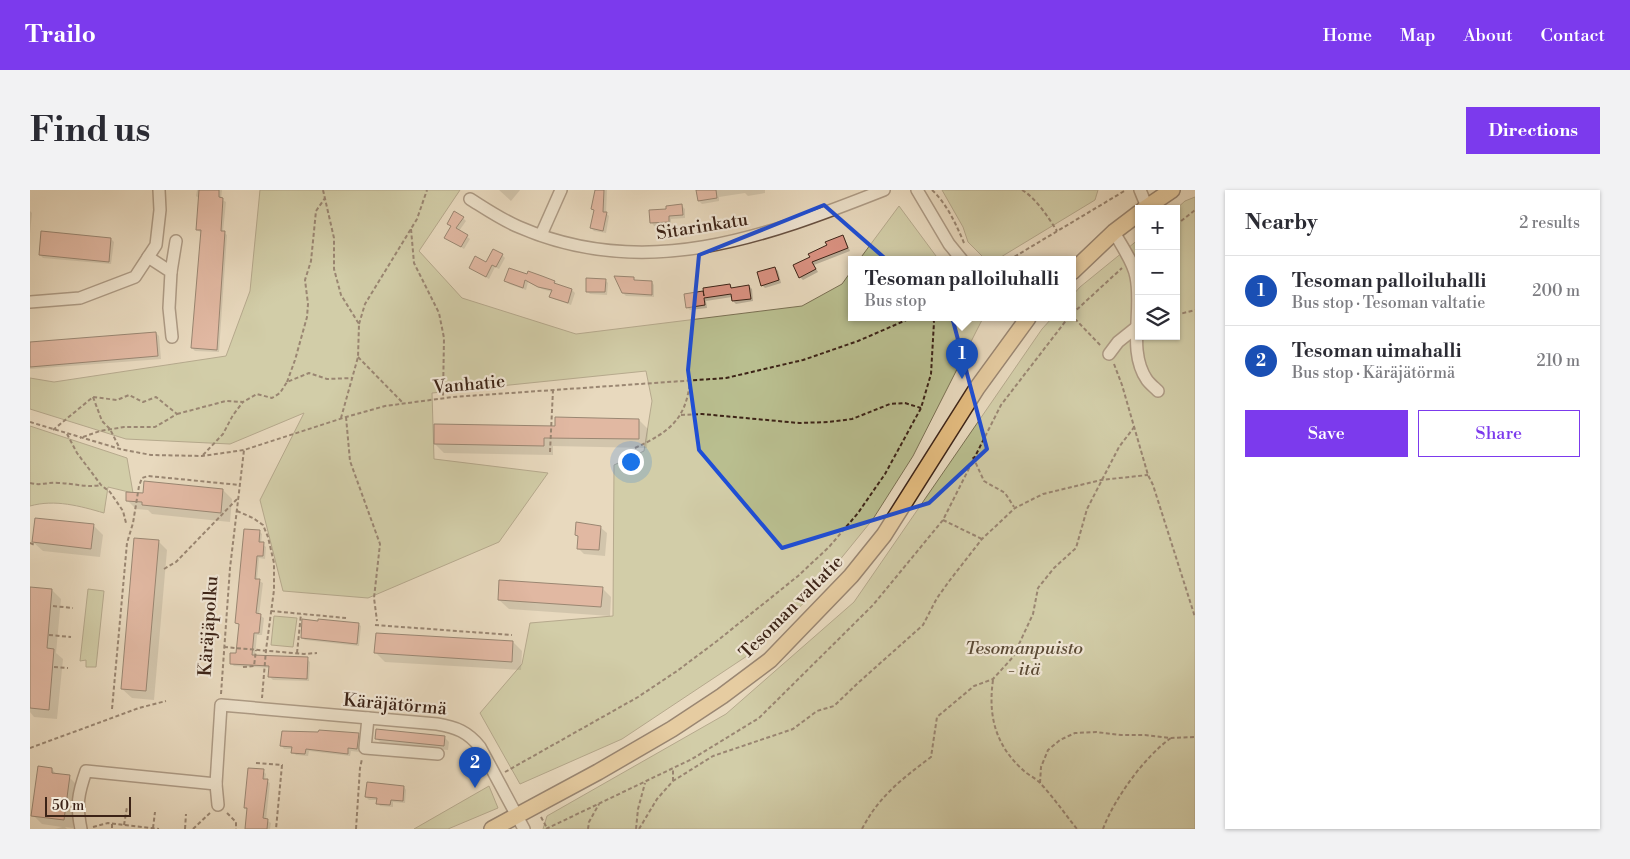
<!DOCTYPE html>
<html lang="en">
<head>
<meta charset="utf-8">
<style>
	:root { --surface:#fff; --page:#f2f2f3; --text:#2b2b33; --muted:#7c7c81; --line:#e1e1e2; --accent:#7c3aed }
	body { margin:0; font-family:"Libre Bodoni",serif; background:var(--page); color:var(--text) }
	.controls { position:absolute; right:15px; top:15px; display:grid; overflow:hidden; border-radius:0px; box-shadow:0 1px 4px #0004 }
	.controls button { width:45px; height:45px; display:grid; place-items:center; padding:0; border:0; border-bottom:1px solid var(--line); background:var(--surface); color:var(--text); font:25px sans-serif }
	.scale { position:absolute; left:15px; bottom:12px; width:86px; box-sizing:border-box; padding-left:5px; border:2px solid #3c2317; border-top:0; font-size:14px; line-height:18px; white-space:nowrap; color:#3c2317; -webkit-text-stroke:4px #f0e6d5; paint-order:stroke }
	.you { position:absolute; left:600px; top:271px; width:18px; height:18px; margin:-12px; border:4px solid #fff; border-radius:50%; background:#1a73e8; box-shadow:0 0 0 8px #1a73e833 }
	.badge { display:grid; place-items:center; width:32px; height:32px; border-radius:50%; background:var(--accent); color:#fff; font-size:16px; font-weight:700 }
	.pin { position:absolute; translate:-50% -41px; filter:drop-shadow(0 1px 2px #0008) }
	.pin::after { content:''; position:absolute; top:26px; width:18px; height:15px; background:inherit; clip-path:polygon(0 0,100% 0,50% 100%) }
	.popup { position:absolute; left:818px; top:66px; width:228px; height:65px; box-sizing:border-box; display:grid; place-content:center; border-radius:0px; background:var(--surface); filter:drop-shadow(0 1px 4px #0005); font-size:16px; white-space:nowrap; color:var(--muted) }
	.popup b { font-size:19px; color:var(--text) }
	.popup::after { content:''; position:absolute; left:50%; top:100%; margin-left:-10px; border:10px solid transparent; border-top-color:var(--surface) }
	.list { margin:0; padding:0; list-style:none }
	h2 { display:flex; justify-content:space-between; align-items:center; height:65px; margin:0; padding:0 20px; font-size:21px }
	h2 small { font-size:16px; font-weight:400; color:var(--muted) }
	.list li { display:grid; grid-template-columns:32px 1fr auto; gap:15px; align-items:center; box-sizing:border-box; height:70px; padding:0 20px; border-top:1px solid var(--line) }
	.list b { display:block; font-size:19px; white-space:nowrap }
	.list p { margin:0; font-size:16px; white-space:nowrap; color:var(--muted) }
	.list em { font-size:16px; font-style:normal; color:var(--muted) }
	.actions { display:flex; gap:10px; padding:15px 20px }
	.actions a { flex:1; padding:11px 0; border:1px solid var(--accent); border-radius:0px; text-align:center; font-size:18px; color:var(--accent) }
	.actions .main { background:var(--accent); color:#fff }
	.icon { flex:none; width:28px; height:28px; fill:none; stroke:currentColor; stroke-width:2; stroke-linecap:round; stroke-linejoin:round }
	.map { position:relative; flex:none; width:1165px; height:639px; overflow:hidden; border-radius:0px }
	header { display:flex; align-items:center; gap:30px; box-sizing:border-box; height:70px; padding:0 25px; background:var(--accent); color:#fff }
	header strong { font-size:24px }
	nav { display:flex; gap:28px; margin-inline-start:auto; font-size:18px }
	.intro { display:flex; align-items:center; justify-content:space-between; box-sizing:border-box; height:120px; padding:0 30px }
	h1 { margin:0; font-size:35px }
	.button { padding:12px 22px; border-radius:0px; background:var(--accent); color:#fff; font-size:18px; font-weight:700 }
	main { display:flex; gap:30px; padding:0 30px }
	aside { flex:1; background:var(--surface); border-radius:0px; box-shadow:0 1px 4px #0004 }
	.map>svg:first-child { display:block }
	.green { fill:#b9be8f; stroke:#7a7053 }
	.shadow { fill:#0003 }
	.building { fill:#da9181; stroke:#3c2317 }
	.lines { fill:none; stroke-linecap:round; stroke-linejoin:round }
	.minor-casing { stroke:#675041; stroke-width:14 }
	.major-casing { stroke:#3c2317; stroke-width:18 }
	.path { stroke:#3c2317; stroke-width:2; stroke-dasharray:4 2.5; stroke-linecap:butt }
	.minor { stroke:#f0e6d5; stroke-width:11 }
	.major { stroke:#e4bc7f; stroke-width:15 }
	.marked { fill:none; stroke:#1d4ed8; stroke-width:4; stroke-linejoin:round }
	.labels { text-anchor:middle; stroke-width:4.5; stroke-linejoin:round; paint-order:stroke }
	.street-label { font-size:18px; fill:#3c2317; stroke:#f0e6d5 }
	.park-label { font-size:18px; font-style:italic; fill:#5b4a35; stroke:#f0e6d5 }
</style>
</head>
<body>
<header>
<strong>Trailo</strong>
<nav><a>Home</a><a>Map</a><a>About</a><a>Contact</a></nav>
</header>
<div class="intro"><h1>Find us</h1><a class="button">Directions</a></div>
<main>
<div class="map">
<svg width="1165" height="639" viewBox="0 0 1165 639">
	<rect width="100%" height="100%" fill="#e8d9be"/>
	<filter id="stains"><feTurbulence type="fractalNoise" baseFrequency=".004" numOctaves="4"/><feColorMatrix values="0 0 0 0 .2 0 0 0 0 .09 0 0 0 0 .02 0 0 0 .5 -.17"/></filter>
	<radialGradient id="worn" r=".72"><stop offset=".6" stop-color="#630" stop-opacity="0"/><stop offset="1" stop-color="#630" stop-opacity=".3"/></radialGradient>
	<g class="green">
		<path d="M 230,0 L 430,0 L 389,61 L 432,108 L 546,144 L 772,116 L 812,94 L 822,80 L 822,128 L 953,128 L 883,266 L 843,329 L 778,409 L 720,464 L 592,549 L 490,594 L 450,523 L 492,474 L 500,433 L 583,426 L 584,275 L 614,261 L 622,211 L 616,181 L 402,203 L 404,269 L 518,283 L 469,352 L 338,408 L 253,401 L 230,310 L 274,223 L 200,254 L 96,249 L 0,219 L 0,188 L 24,192 L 196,166 L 220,101 Z"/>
		<path d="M 912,0 L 1068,0 L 1065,10 L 966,70 L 956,70 L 938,52 L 933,37 Z"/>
		<path d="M 1165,7 L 1165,639 L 513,639 L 517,626 L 696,524 L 824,412 L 1012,139 L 1022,128 L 1042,128 L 1042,106 L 1050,97 L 1109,49 L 1109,146 L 1146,146 L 1146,19 L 1155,11 Z"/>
		<path d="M 869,16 L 909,70 L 829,70 Z"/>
		<path d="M 0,236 L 97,268 L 103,303 L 78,297 L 74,323 C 50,316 25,309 0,316 Z"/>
		<path d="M 58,399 L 74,401 L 66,477 L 56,477 L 56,470 L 50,471 Z"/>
		<path d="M 244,426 L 267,428 L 263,457 L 241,455 Z"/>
		<path d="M 459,596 L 468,618 L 418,639 L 384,639 Z"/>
	</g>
	<g class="shadow">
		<path d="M 167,0 L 192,0 L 191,9 L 196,12 L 193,42 L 197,45 L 189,162 L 165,161 L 162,158 L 172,43 L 167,40 L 170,9 L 166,6 Z"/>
		<path d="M 469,0 L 490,0 L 481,11 Z"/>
		<path d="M 566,0 L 577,0 L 576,23 L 579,26 L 576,43 L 564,41 L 561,38 L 565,21 L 562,19 Z"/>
		<path d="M 667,0 L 735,0 L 735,3 L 718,6 L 715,3 L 689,7 L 689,11 L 672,14 L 669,11 Z"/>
		<path d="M 652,16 L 655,19 L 655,28 L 641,29 L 641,35 L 624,36 L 622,33 L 637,20 Z"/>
		<path d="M 0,21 L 2,23 L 0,43 Z"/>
		<path d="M 433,28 L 436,31 L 429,41 L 440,49 L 434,59 L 415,47 Z"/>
		<path d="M 813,46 L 815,49 L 820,61 L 784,75 L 788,82 L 773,90 L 770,87 L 782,68 Z"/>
		<path d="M 81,49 L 84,52 L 81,74 L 13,68 L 10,65 Z"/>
		<path d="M 472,65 L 475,68 L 469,79 L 465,77 L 459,89 L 440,78 L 457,73 Z"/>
		<path d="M 745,78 L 748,81 L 751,93 L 735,98 L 732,95 Z"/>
		<path d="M 499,83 L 525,92 L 527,96 L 542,100 L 545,103 L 541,115 L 524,109 L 521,106 L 522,102 L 512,99 L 498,92 L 496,100 L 479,94 L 476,91 L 498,86 Z"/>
		<path d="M 603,89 L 606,91 L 622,92 L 624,95 L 624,107 L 596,106 L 593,103 Z"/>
		<path d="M 575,90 L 578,93 L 577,105 L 560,104 L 557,101 Z"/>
		<path d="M 700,96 L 703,99 L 719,96 L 722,99 L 723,111 L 706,114 L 703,111 L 702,107 L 676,111 L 677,118 L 660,120 L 657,117 L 672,103 L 675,105 Z"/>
		<path d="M 126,143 L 129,146 L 131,169 L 0,179 L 0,154 Z"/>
		<path d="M 609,230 L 618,239 L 617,258 L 523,256 L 523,265 L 414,263 L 405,254 L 526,237 Z"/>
		<path d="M 193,300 L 202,309 L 200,332 L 122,324 L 118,320 L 106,319 L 97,310 L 114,304 Z"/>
		<path d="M 63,335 L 73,345 L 70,367 L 13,361 L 3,352 Z"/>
		<path d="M 570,337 L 577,343 L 575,366 L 554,364 L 548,358 L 549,347 L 547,345 Z"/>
		<path d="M 229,341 L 232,344 L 231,353 L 236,357 L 235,369 L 229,368 L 227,390 L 233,393 L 229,425 L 234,428 L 232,445 L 227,445 L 225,466 L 277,469 L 280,472 L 279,491 L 243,490 L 240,487 L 240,478 L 204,476 L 201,473 L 208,465 L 210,436 L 207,432 Z"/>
		<path d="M 128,351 L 137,360 L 124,510 L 102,508 L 92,499 Z"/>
		<path d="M 0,398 L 22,400 L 31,409 L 26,463 L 33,469 L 27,529 L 4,527 L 0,522 Z"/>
		<path d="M 572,398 L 581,407 L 580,426 L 479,419 L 469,410 Z"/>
		<path d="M 328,434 L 331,436 L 329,456 L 275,450 L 272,448 Z"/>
		<path d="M 483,452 L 492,461 L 491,480 L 355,472 L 346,463 Z"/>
		<path d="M 328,545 L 331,547 L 330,562 L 321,561 L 320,566 L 279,561 L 278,566 L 266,565 L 263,562 L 263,559 L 254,559 L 252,556 Z"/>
		<path d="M 414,547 L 419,552 L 418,560 L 351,553 L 346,548 Z"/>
		<path d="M 22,579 L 27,585 L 39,587 L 48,596 L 43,638 L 35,637 L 37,639 L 25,639 L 32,637 L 12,634 L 3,625 Z"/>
		<path d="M 233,581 L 236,584 L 235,590 L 240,593 L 236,630 L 241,633 L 240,639 L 217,639 L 218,620 L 215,618 Z"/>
		<path d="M 374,597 L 376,600 L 375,613 L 363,612 L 363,617 L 350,616 L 348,613 L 348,610 L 339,610 L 336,607 Z"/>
	</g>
	<g class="building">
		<path d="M 169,0 L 189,0 L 189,7 L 193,8 L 191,41 L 195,41 L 187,160 L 161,158 L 171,40 L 166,40 Z"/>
		<path d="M 565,0 L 574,0 L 573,22 L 577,22 L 573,41 L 560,38 L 564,20 L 561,19 Z"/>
		<path d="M 666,0 L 686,0 L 687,8 L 668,11 Z"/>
		<path d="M 652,14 L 653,25 L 639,26 L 639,32 L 620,33 L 619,20 L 636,19 L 636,16 Z"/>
		<path d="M 424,21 L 434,27 L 426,38 L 438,45 L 431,57 L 414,48 L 421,36 L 417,34 Z"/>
		<path d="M 11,41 L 81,48 L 79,72 L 9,65 Z"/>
		<path d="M 813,45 L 818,58 L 782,72 L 786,79 L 769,88 L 763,75 L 780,67 L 778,64 L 797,55 L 795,52 Z"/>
		<path d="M 463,59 L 473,64 L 466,77 L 462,75 L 456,87 L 439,78 L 445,66 L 456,72 Z"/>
		<path d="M 745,77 L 749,90 L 731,96 L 727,82 Z"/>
		<path d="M 479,78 L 497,84 L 498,81 L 512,86 L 525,91 L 524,93 L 542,99 L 538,113 L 519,107 L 522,100 L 508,97 L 495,90 L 493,98 L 474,91 Z"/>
		<path d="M 584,86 L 604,87 L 604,90 L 622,91 L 622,105 L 592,103 Z"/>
		<path d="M 556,88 L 576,89 L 575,102 L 556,102 Z"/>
		<path d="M 700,94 L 701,98 L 719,95 L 721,109 L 702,111 L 701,104 L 674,108 L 675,115 L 656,118 L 654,104 L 673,101 L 674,106 L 673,98 Z"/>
		<path d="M 126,142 L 128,166 L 0,177 L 0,152 Z"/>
		<path d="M 525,227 L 609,229 L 609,249 L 514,248 L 514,256 L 404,254 L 404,234 L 525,236 Z"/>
		<path d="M 114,291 L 193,299 L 191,323 L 112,315 L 112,312 L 96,311 L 96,302 L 113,303 Z"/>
		<path d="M 5,328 L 64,334 L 61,359 L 2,352 Z"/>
		<path d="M 546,332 L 571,336 L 569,360 L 547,359 L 548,346 L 545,345 Z"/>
		<path d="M 214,339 L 230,340 L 229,352 L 234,352 L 233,366 L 227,366 L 225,389 L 230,389 L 226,423 L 231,424 L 229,443 L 224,443 L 222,465 L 278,467 L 277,489 L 238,487 L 239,476 L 200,474 L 200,463 L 206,463 L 209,434 L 205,433 Z"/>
		<path d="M 104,348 L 129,350 L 116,501 L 91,499 Z"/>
		<path d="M 469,390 L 573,397 L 571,417 L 468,410 Z"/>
		<path d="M 0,397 L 22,399 L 17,458 L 24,459 L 19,520 L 0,518 Z"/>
		<path d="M 272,429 L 288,431 L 288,429 L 329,433 L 327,454 L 271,448 Z"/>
		<path d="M 346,443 L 483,451 L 482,472 L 344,463 Z"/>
		<path d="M 346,539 L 415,546 L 414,556 L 345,549 Z"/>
		<path d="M 289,540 L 329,543 L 327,559 L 318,558 L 318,564 L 276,559 L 275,564 L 261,563 L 262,557 L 250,556 L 252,541 L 288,542 Z"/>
		<path d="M 8,576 L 22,578 L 22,583 L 40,585 L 34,630 L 1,626 Z"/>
		<path d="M 218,578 L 234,579 L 233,589 L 238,589 L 233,628 L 238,629 L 237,639 L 215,639 L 217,618 L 214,618 Z"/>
		<path d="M 337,592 L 374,596 L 373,611 L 361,610 L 360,615 L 346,614 L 347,608 L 335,607 Z"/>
	</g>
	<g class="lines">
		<defs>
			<g id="minor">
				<path d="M 887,0 L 919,54 L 932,70"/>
				<path d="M 1110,0 L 1117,17"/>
				<path d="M 440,9 C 456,19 472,30 489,37 C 615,92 735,47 854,0"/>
				<path d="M 1084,42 C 1091,55 1104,73 1106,87 C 1113,120 1097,161 1117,190 C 1120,194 1125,198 1128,201"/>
				<path d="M 511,45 L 531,0"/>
				<path d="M 118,67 L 141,82 L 139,118 L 142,147"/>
				<path d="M 141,82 L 146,51"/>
				<path d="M 0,112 L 50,108 L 105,87 L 126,55 L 130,20 L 129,0"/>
				<path d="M 1079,164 L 1088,152 L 1108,136"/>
				<path d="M 338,528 L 335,558 L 408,564"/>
				<path d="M 188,615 L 186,594 L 191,515 L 407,534 C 426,537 438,542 450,557 L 494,639"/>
				<path d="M 51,639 C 46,615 48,604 56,581 L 186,594"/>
			</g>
			<g id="major">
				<path d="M 1114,19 L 1142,0"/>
				<path d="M 1042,82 L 1084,42 L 1109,23"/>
				<path d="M 462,639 L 568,582 L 642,539 L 692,506 L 740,470 L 821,386 L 854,345 L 947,198 L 998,128"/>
			</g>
		</defs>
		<use href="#minor" class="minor-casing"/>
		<use href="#major" class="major-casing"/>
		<g class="path">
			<path d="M 293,0 L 304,48 L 304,79 L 311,105 L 329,134 L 328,167 L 311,228"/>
			<path d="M 902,0 C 917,14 926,34 934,53"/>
			<path d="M 992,0 C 1006,8 1018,27 1027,41"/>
			<path d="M 1146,35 L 1165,20"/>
			<path d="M 381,39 L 384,73 L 409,123 L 414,148 L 413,207"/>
			<path d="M 986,66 L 990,70"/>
			<path d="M 979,70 L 1096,0"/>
			<path d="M 1042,124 L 1092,78"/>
			<path d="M 1146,125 L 1165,120"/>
			<path d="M 1038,128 L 1046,130 L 1071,156"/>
			<path d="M 329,134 L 335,114 L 387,29 L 397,0"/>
			<path d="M 328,167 L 373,213"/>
			<path d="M 1084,174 L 1092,195 L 1118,285 L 1123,295 L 1165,427"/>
			<path d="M 257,192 L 265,170 L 277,127 L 278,114 L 275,90 L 281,71 L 286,21 L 295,8"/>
			<path d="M 63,207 L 72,231 L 80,239 L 90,259"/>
			<path d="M 147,224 L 196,211 L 213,212 L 227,204 L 242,208 L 250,203 L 257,192 L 279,183 L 297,189 L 322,188"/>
			<path d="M 651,225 L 672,224 L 769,233 L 799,232 L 822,229 L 860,214 L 875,213 L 891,218"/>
			<path d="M 316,227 L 320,271 L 350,354 L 344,408 L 347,431"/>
			<path d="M 0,232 L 90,259 L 121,265 L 172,266 L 214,260 L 316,227 L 355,216 L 423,207 L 696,188 L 773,170 L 828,151 L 881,128"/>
			<path d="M 23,240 L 63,207 L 87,210 L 99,205 L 113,212 L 126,207 L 147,224 L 125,237 L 94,237 L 70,241 L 50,248"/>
			<path d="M 37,244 L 47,263 L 71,295 L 80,302 L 93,321 L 96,333"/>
			<path d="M 605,258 C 639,242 656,230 660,191"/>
			<path d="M 520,262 L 523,200"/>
			<path d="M 173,265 L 193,244 L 203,225 L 213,212"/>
			<path d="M 943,267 L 954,291 L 975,303 L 984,317"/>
			<path d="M 0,293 C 11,296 17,292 28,293 C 44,293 54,298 71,295"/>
			<path d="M 207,321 L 223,328 L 233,335 L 238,347 L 244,373 L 244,400 L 236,460 L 232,508"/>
			<path d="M 913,330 L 952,349"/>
			<path d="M 0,353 L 5,355"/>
			<path d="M 134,379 L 146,372 L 208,308"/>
			<path d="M 23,416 L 43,418"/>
			<path d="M 241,421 L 316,428"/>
			<path d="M 345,435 L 482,445"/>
			<path d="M 19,445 L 41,447"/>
			<path d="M 194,457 L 274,464 L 287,463"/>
			<path d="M 267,463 L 271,424"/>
			<path d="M 24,477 L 38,478"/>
			<path d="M 213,477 L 224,476 L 226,460"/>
			<path d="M 963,490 C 958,525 965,555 993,580 C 998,585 1006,588 1011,594 C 1024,608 1035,624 1047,639"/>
			<path d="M 191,504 L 200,378 L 214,260"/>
			<path d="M 82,519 L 97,353 L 103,333 L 109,296 L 112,288 L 118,286 L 210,295"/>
			<path d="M 0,558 L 109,518 L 136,511"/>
			<path d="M 226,573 L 252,575 L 246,639"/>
			<path d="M 475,582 L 608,507 L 647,481 L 687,451 L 768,386 L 799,357 L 828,323 L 855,284 L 891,218 L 901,184 L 904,132 L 903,128"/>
			<path d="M 643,591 L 643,578"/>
			<path d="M 1010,593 L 1011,577 L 1018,560 L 1030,550 L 1045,543 L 1066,542 L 1091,545 L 1115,545 L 1141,548 L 1165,547"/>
			<path d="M 197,623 L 206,632 L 206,639"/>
			<path d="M 511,627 L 517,638"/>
			<path d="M 82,634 L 82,639"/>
			<path d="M 94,635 L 97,617"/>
			<path d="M 63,637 L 78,633 L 129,639"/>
			<path d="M 123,638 L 125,622"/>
			<path d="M 155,639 L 156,624"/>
			<path d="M 163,639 L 180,623"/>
			<path d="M 326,639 L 330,578 L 332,569"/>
			<path d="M 516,639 L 662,569 L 729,528 L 843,415 L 913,330 L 971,215 L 1038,128"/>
			<path d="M 558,639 L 559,632 L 569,614"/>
			<path d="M 606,639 L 608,619 L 615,593"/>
			<path d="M 609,639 L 627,609 L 643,591 L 683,566 L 763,539 L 787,521 L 804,516 L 828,493 L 893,435 L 907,408 L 920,390 L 952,349 L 985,318 L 1013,304 L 1071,290 L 1118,285"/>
			<path d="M 832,639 C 849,606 872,589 901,567 L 907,527 L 944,496 L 963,489 L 983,467 L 1003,424 L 1008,398 L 1024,378 L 1046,358 L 1057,319 L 1089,257 L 1105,236"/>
			<path d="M 1073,639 C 1084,609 1115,566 1141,548"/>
		</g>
		<use href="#minor" class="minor"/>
		<use href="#major" class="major"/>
	</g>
	<path d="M0 0H1165V639H0ZM 794,15 L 922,127 L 957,259 L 899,313 L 752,358 L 669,260 L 658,180 L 669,65 Z" fill="#e8d9be" fill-opacity=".55" fill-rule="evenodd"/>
	<path class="marked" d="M 794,15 L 922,127 L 957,259 L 899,313 L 752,358 L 669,260 L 658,180 L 669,65 Z"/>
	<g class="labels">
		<g class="street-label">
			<text transform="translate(672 36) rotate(-9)" y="6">Sitarinkatu</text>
			<text transform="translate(439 194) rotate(-5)" y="6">Vanhatie</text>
			<text transform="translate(761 417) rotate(-45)" y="6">Tesoman valtatie</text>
			<text transform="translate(178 436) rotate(-86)" y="6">Käräjäpolku</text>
			<text transform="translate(365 514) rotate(5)" y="6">Käräjätörmä</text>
		</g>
		<g class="park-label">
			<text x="994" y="464">Tesomanpuisto<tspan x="994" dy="21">- itä</tspan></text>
		</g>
	</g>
	<rect width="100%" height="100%" filter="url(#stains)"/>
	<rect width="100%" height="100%" fill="url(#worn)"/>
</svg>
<div class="controls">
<button>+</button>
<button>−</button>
<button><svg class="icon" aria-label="layers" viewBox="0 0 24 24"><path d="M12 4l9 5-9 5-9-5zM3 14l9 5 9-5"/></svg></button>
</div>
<div class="scale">50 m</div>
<div class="you"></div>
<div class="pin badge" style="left:932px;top:189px;background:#1a4fb4">1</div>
<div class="popup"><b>Tesoman palloiluhalli</b>Bus stop</div>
<div class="pin badge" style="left:445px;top:598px;background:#1a4fb4">2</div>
</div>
<aside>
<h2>Nearby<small>2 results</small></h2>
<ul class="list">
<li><span class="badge" style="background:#1a4fb4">1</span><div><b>Tesoman palloiluhalli</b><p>Bus stop · Tesoman valtatie</p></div><em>200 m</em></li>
<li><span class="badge" style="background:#1a4fb4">2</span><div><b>Tesoman uimahalli</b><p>Bus stop · Käräjätörmä</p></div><em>210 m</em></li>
</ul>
<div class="actions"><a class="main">Save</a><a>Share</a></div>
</aside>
</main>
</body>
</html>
